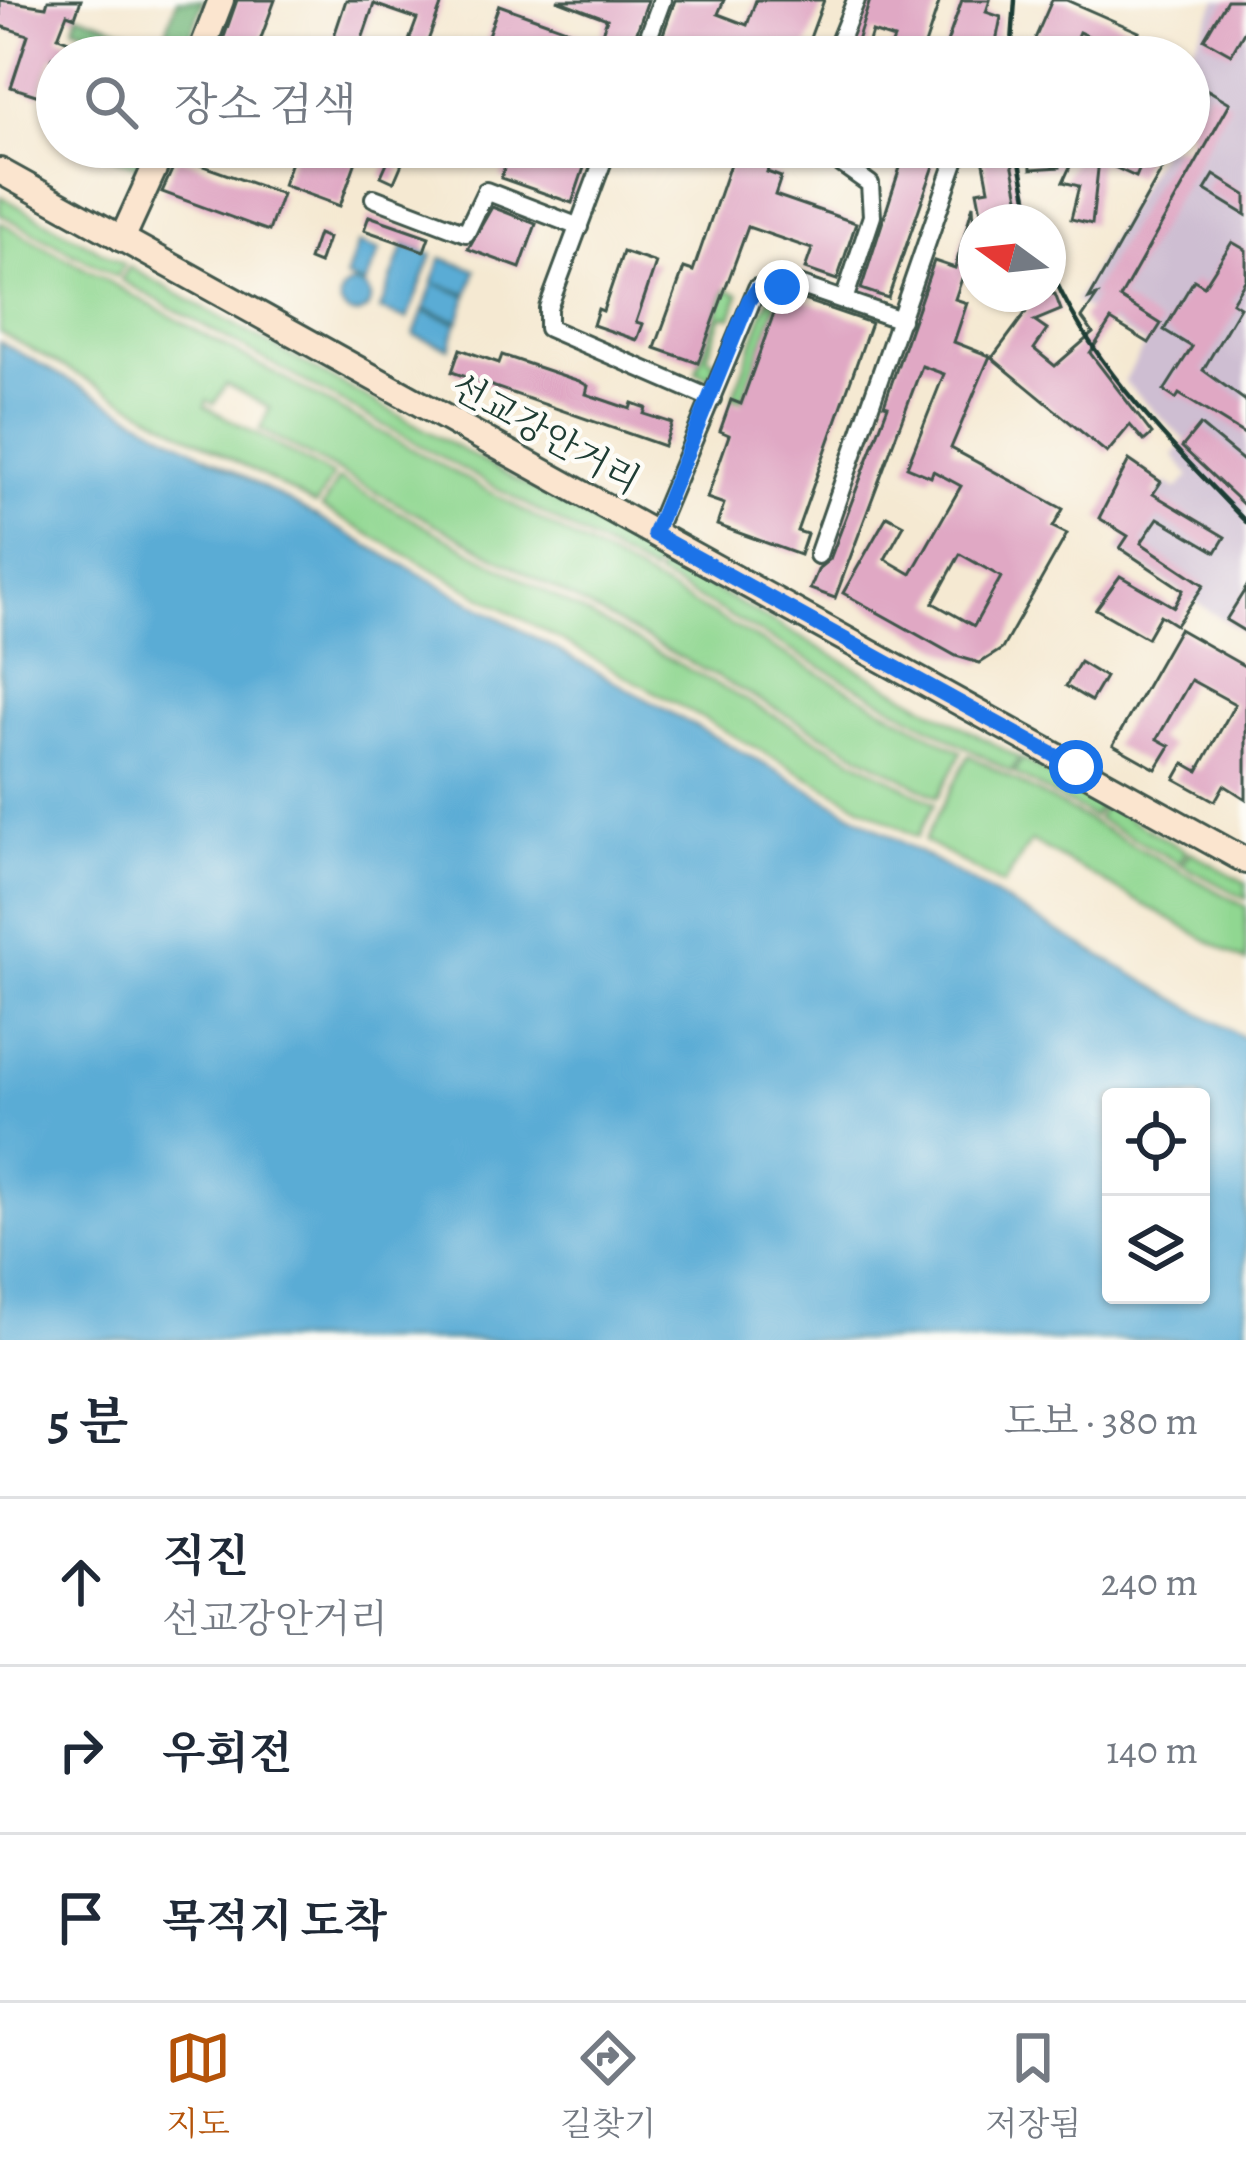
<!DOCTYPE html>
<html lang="ko">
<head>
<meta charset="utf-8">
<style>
	:root { --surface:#fff; --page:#f2f2f3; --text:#1f2937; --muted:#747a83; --line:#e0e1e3; --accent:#b45309 }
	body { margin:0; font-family:Alegreya,"Noto Serif KR",serif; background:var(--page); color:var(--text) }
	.controls { position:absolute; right:36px; bottom:36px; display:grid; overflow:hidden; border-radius:12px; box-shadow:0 3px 9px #0004 }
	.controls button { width:108px; height:108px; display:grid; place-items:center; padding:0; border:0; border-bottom:3px solid var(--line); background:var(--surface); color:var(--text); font:60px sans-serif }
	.compass { position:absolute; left:958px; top:204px; width:108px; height:108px; border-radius:50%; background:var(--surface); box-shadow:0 3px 9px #0004; rotate:285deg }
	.stop { position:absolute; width:36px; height:36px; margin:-27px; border:9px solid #1a73e8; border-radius:50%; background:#fff }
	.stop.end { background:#1a73e8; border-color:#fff; box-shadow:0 3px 12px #0008 }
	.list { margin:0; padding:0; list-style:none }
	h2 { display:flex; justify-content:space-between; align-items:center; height:156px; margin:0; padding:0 48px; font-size:51px }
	h2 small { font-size:39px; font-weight:400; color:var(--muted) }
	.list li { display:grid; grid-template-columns:78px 1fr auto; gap:36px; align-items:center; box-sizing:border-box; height:168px; padding:0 48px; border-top:3px solid var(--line) }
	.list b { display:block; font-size:45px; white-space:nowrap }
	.list p { margin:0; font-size:39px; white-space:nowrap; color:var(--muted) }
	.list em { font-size:39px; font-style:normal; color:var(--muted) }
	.icon { flex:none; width:66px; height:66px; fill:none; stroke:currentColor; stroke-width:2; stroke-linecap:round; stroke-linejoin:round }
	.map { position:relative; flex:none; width:1246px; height:1340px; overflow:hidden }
	.search { position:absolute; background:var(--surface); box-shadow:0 3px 9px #0004; left:36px; right:36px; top:36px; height:132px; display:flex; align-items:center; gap:30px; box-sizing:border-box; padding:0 42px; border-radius:66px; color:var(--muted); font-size:45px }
	.sheet { height:660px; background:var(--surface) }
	nav { display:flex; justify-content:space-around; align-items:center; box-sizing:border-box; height:168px; border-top:3px solid var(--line); background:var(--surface); font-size:33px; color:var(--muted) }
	nav a { display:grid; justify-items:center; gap:6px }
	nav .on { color:var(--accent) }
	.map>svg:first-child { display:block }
	.industrial { fill:#cebed2 }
	.green { fill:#90d791; stroke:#588a62; stroke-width:3 }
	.forest { fill:#74b87b; stroke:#4a7a58; stroke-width:3 }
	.water { fill:#5aacd5; stroke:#3c7484; stroke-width:3; fill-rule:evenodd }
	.building { fill:#e0a8c4; fill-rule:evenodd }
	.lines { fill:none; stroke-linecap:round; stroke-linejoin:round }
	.street-casing { stroke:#3f574c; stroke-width:22 }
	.secondary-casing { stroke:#3f574c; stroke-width:30 }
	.street { stroke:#fff; stroke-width:16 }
	.secondary { stroke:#fbe5cf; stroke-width:24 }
	.rail { stroke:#1f3d34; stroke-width:4.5 }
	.route { stroke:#1a73e8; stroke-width:15 }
	.labels { text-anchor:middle; stroke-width:9; stroke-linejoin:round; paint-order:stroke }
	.street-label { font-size:36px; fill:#1f3d34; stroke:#fdfcf7 }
</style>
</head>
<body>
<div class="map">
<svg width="1246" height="1340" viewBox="0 0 1246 1340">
	<rect width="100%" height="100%" fill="#fdfcf7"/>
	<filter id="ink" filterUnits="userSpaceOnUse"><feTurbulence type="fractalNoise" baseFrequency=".00833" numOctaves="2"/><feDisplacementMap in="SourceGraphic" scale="24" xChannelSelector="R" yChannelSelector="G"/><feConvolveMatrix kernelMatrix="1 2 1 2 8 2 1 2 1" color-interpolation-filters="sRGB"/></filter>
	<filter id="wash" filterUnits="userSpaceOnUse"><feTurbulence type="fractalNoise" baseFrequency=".004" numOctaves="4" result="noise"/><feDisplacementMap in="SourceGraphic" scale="48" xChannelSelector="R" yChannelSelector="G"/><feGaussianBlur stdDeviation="2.7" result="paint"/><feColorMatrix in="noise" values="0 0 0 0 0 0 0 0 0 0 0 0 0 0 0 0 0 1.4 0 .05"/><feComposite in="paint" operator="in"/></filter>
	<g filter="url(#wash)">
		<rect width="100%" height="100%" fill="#f5e9d2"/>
		<path class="industrial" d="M 1217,0 L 1246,0 L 1246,635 L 1117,550 L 1165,482 L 1177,489 L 1190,476 L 1173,455 L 1186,441 L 1124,382 L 1145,344 L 1075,302 L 1162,147 L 1189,147 L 1189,98 L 1195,87 L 1189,82 L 1188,57 Z"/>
		<g class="green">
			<path d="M 103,147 L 146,147 L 137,166 L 105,154 Z"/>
			<path d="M 0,196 L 124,264 L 117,277 L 0,214 Z"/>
			<path d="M 0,222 L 962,752 L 938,797 L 260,429 L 270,408 L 226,384 L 214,404 L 207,400 L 205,406 L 333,476 L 316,505 L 0,332 Z"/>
			<path d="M 129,267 L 660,559 L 652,574 L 121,280 Z"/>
			<path d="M 726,289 L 739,294 L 731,317 L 722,315 L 707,357 L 715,361 L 710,377 L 696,372 Z"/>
			<path d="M 769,297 L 778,300 L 742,400 L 733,397 Z"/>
			<path d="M 338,479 L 935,803 L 917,837 L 322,508 Z"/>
			<path d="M 664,562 L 1019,758 L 1011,772 L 657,576 Z"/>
			<path d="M 969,755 L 1246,907 L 1246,962 L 1031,841 L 1003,885 L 924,841 Z"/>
			<path d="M 1022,759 L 1101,803 L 1093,817 L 1014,773 Z"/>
			<path d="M 1105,805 L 1186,851 L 1179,863 L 1097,819 Z"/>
			<path d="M 1190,852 L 1246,883 L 1246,899 L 1182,865 Z"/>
		</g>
		<path class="forest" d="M 177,0 L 203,0 L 184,57 L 162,57 L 74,27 L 78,14 L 162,43 Z"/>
		<g class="water">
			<path d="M 358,243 L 380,251 L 365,285 L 346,278 Z"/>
			<path d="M 404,245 L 432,255 L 407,319 L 380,310 Z"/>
			<path d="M 441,258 L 476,270 L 468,294 L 436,284 L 467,296 L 459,321 L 424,309 Z"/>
			<circle cx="355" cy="299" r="15"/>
			<path d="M 423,311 L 457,323 L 449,348 L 414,335 Z"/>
			<path d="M 0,342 L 800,784 L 1246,1039 L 1246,1340 L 0,1340 ZM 1111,1097 L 1201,1097 L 1201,1295 L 1111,1295 Z"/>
		</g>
		<g id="blocks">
			<g class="building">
				<path d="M 0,0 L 46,7 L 48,0 L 81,0 L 75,17 L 67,14 L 58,37 L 110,57 L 52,57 L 39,96 L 11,87 L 28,35 L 0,26 Z"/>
				<path d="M 237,0 L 275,0 L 254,57 L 217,57 Z"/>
				<path d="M 346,0 L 443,0 L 422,57 L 403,57 L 417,19 L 374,4 L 359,48 L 380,57 L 327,57 Z"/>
				<path d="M 557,0 L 648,0 L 628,57 L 480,57 L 499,5 L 599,41 L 607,19 Z"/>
				<path d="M 675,0 L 724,0 L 718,14 L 747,25 L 756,0 L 824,0 L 803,57 L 655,57 Z"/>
				<path d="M 870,0 L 940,0 L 921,57 L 887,57 L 894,39 L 872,32 L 864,57 L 852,57 Z"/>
				<path d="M 962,0 L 990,0 L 986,12 L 1001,17 L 993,57 L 942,57 Z"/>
				<path d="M 1052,0 L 1066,0 L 1139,32 L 1130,54 L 1109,51 L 1111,46 L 1079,32 L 1068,57 L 1027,57 Z"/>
				<path d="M 1227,0 L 1246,0 L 1246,28 L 1231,54 L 1204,39 Z"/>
				<path d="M 1208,90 L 1230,103 L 1120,298 L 1161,324 L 1149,343 L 1111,320 L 1090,353 L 1152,434 L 1144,441 L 1130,425 L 1107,453 L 992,358 L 1030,307 L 1025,294 L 1055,294 L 1061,310 L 1034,321 L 1047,330 L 1034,349 L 1055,366 L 1093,333 L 1082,318 L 1097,296 L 1089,299 L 1175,147 L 1189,147 L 1189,123 Z"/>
				<path d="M 296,147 L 361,147 L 340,206 L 283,185 Z"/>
				<path d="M 394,147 L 409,147 L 394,182 L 381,176 Z"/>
				<path d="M 511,147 L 591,147 L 572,203 L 501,178 Z"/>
				<path d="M 736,147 L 776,147 L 767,172 L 781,177 L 775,195 L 856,223 L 837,280 L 805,269 L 812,249 L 748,227 L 698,363 L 655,348 L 684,268 L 693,271 Z"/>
				<path d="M 981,147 L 1009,147 L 1024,222 L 983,222 L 977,191 L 989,189 Z"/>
				<path d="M 1030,147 L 1059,147 L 1060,167 L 1031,169 Z"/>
				<path d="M 1079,147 L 1149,147 L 1136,177 L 1099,160 L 1092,224 L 1071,219 L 1079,186 L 1063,182 Z"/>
				<path d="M 905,152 L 935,163 L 888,298 L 861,289 Z"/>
				<path d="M 178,157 L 282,194 L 269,231 L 162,192 Z"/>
				<path d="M 1214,175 L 1246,195 L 1246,215 L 1205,190 Z"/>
				<path d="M 973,205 L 976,260 L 969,258 L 955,299 L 967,303 L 954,342 L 990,356 L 951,448 L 1063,509 L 1053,527 L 1067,534 L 1002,649 L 980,663 L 956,656 L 843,593 L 887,516 L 904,525 L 885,559 L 911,574 L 961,486 L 933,471 L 931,477 L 907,467 L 944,374 L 922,366 L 835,598 L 810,589 L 819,568 L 830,559 L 888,406 L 884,405 L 934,261 L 955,268 ZM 960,554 L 1001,577 L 974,626 L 933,603 Z"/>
				<path d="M 492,207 L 536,224 L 520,268 L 468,249 Z"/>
				<path d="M 369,216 L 429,237 L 424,251 L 364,230 Z"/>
				<path d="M 318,234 L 328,238 L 319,264 L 309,260 Z"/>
				<path d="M 1232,242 L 1246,250 L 1246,279 L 1232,302 L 1240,307 L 1203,370 L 1246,401 L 1246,435 L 1179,394 L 1176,399 L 1164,391 L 1192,347 L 1164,330 L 1194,280 L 1204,286 Z"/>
				<path d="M 623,252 L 656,263 L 636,322 L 643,324 L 637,340 L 593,325 L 598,309 L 603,311 Z"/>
				<path d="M 795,297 L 871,323 L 797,531 L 807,534 L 800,555 L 717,525 L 724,504 L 707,498 L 729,435 L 720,431 L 731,400 L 741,404 L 779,299 Z"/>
				<path d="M 460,349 L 499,363 L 502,355 L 579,381 L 588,386 L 586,394 L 630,409 L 632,403 L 646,408 L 644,414 L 672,423 L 664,446 L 452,372 Z"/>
				<path d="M 1200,425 L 1246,463 L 1246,507 L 1182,447 Z"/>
				<path d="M 1129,460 L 1161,482 L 1153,494 L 1225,537 L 1216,552 L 1158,518 L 1141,543 L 1204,585 L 1176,625 L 1160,615 L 1147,638 L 1096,609 L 1120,576 L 1174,607 L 1183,590 L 1120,548 L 1128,536 L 1099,518 Z"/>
				<path d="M 1246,588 L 1246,632 L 1226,620 Z"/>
				<path d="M 1179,629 L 1246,667 L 1246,799 L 1224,785 L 1215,801 L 1175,779 L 1184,763 L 1198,771 L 1235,704 L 1191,680 L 1157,739 L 1170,746 L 1156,769 L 1113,745 Z"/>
				<path d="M 1080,662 L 1105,677 L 1091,701 L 1066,686 Z"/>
			</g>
		</g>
	</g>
	<g filter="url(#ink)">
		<use href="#blocks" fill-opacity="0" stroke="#3f574c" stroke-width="3"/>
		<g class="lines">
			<defs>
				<g id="street">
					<path d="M 641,57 L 662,0"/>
					<path d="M 833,57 L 856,0"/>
					<path d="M 608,147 L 548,308 L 548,328 L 712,399"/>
					<path d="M 818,147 L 870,184 L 872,216 L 844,300"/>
					<path d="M 374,198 L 466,233 L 486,191 L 579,227"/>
					<path d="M 654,534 L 757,288 L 796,284 L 901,320"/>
					<path d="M 818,555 L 960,147"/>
				</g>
				<g id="secondary">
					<path d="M 199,57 L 221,0"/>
					<path d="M 0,171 L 1246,861"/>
					<path d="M 122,239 L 164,147"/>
				</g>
			</defs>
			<use href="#street" class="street-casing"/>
			<use href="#secondary" class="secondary-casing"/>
			<use href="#street" class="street"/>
			<use href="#secondary" class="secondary"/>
			<g class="rail">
				<path d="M 1011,57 L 1015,0"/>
				<path d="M 1017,147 L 1032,222"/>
				<path d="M 1048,263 C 1089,365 1171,444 1246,522"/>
			</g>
		</g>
	</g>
	<g class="lines" filter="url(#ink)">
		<path class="route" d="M 782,287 L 758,288 L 749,300 L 654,534 L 1076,767"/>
	</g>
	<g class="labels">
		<g class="street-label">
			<text transform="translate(546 433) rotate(29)" y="13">선교강안거리</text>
		</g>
	</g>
</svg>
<div class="controls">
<button><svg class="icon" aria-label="locate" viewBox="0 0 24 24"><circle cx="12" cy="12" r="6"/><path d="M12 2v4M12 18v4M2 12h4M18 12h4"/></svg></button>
<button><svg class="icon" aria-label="layers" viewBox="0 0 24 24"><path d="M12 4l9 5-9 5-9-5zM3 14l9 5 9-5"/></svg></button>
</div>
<svg class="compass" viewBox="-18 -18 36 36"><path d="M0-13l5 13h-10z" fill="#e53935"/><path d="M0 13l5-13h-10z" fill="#747a83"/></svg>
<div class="stop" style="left:1076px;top:767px"></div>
<div class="stop end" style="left:782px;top:287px"></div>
<div class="search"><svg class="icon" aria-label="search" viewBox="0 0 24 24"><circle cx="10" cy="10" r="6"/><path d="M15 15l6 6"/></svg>장소 검색</div>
</div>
<section class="sheet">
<h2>5 분<small>도보 · 380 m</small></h2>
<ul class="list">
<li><svg class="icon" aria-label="ahead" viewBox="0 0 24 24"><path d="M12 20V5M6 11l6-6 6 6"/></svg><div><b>직진</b><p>선교강안거리</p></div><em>240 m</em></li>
<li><svg class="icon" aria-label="right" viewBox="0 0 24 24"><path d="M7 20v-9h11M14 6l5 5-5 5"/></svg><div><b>우회전</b></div><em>140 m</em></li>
<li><svg class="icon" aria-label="arrive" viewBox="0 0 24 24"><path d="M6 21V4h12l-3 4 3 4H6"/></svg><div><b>목적지 도착</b></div></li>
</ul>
</section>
<nav>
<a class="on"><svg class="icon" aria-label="map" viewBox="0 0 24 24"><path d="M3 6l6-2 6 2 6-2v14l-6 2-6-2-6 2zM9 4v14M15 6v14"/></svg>지도</a>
<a><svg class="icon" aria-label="directions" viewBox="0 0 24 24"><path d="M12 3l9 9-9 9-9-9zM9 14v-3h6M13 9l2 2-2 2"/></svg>길찾기</a>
<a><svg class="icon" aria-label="saved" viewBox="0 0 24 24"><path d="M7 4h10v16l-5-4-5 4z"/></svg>저장됨</a>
</nav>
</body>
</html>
